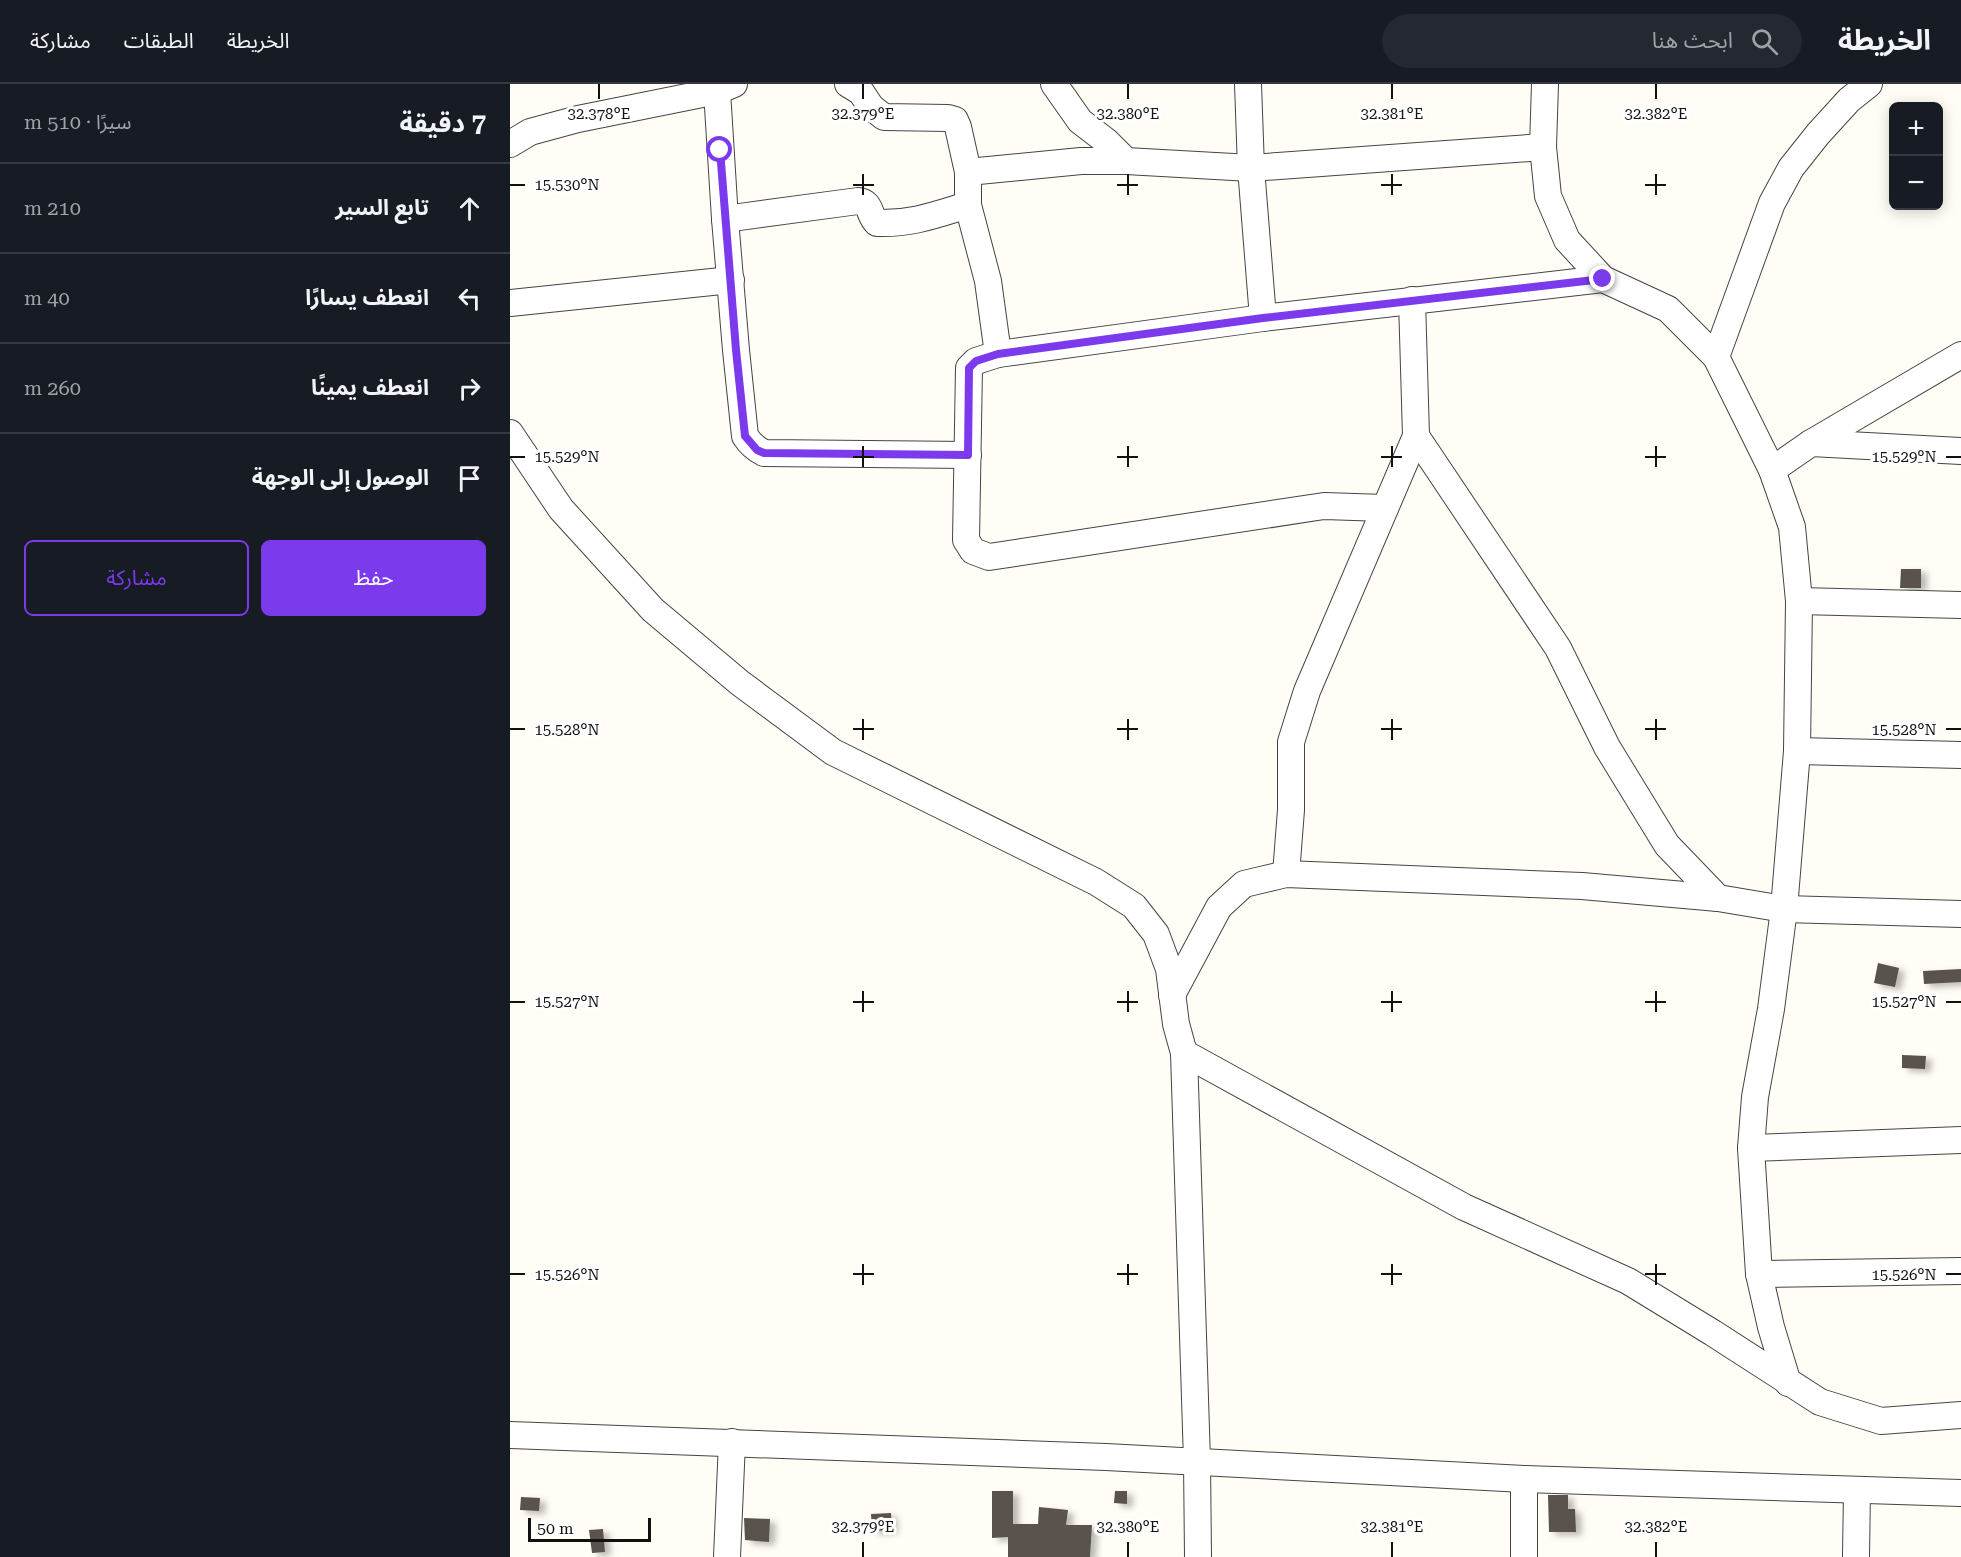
<!DOCTYPE html>
<html lang="ar">
<head>
<meta charset="utf-8">
<style>
	:root { --surface:#171b24; --page:#242831; --text:#f1f3f6; --muted:#9ea1a6; --line:#363941; --accent:#7c3aed }
	body { margin:0; font-family:"Roboto Serif","Noto Sans Arabic",serif; background:var(--page); color:var(--text); direction:rtl }
	.controls { position:absolute; right:18px; top:18px; display:grid; overflow:hidden; border-radius:9px; box-shadow:0 3px 15px #0003 }
	.controls button { width:54px; height:54px; display:grid; place-items:center; padding:0; border:0; border-bottom:2px solid var(--line); background:var(--surface); color:var(--text); font:30px sans-serif }
	.scale { position:absolute; left:18px; bottom:15px; width:123px; box-sizing:border-box; padding-left:6px; border:3px solid #111; border-top:0; font-size:16px; line-height:21px; white-space:nowrap; color:#111; -webkit-text-stroke:4px #fff; paint-order:stroke }
	.stop { position:absolute; width:18px; height:18px; margin:-14px; border:4px solid #7c3aed; border-radius:50%; background:#fff }
	.stop.end { background:#7c3aed; border-color:#fff; box-shadow:0 2px 6px #0008 }
	.list { margin:0; padding:0; list-style:none }
	h2 { display:flex; justify-content:space-between; align-items:center; height:78px; margin:0; padding:0 24px; font-size:26px }
	h2 small { font-size:20px; font-weight:400; color:var(--muted) }
	.list li { display:grid; grid-template-columns:39px 1fr auto; gap:18px; align-items:center; box-sizing:border-box; height:90px; padding:0 24px; border-top:2px solid var(--line) }
	.list b { display:block; font-size:22px; white-space:nowrap }
	.list em { font-size:20px; font-style:normal; color:var(--muted) }
	.actions { display:flex; gap:12px; padding:18px 24px }
	.actions a { flex:1; padding:14px 0; border:2px solid var(--accent); border-radius:9px; text-align:center; font-size:21px; color:var(--accent) }
	.actions .main { background:var(--accent); color:#fff }
	.icon { flex:none; width:33px; height:33px; fill:none; stroke:currentColor; stroke-width:2; stroke-linecap:round; stroke-linejoin:round }
	.map { position:relative; flex:none; width:1451px; height:1473px; overflow:hidden; direction:ltr }
	header { display:flex; align-items:center; gap:36px; box-sizing:border-box; height:84px; padding:0 30px; background:var(--surface); border-bottom:2px solid var(--line) }
	header strong { font-size:28px }
	nav { display:flex; gap:33px; margin-inline-start:auto; font-size:21px }
	.search { width:420px; height:54px; background:var(--page); display:flex; align-items:center; gap:15px; box-sizing:border-box; padding:0 21px; border-radius:33px; color:var(--muted); font-size:22px }
	main { display:flex }
	aside { flex:1; background:var(--surface) }
	.map>svg:first-child { display:block }
	.building { fill:#5a524d; filter:url(#shadow) }
	.lines { fill:none; stroke-linecap:round; stroke-linejoin:round }
	.minor-casing { stroke:#444; stroke-width:28 }
	.minor { stroke:#fff; stroke-width:26 }
	.route { stroke:#7c3aed; stroke-width:8 }
	.ticks { fill:none; stroke:#111; stroke-width:2 }
	.ticks-label { font-size:15px; text-anchor:middle; fill:#111; stroke:#fff; stroke-width:6; stroke-linejoin:round; paint-order:stroke }
</style>
</head>
<body>
<header>
<strong>الخريطة</strong>
<div class="search"><svg class="icon" aria-label="search" viewBox="0 0 24 24"><circle cx="10" cy="10" r="6"/><path d="M15 15l6 6"/></svg>ابحث هنا</div>
<nav><a>الخريطة</a><a>الطبقات</a><a>مشاركة</a></nav>
</header>
<main>
<div class="map">
<svg width="1451" height="1473" viewBox="0 0 1451 1473">
	<defs>
		<filter id="shadow"><feDropShadow dx="6" dy="3.5" stdDeviation="3" flood-color="#0004"/></filter>
	</defs>
	<rect width="100%" height="100%" fill="#fffdf5"/>
	<g class="building">
		<path d="M 1391,485 L 1411,485 L 1411,504 L 1390,504 Z"/>
		<path d="M 1368,879 L 1389,884 L 1385,903 L 1364,899 Z"/>
		<path d="M 1451,885 L 1451,898 L 1414,900 L 1413,887 Z"/>
		<path d="M 1392,971 L 1416,972 L 1415,985 L 1392,984 Z"/>
		<path d="M 482,1407 L 503,1407 L 503,1440 L 528,1440 L 529,1423 L 558,1426 L 556,1441 L 582,1441 L 580,1473 L 498,1473 L 498,1453 L 482,1454 Z"/>
		<path d="M 605,1407 L 617,1407 L 617,1420 L 604,1419 Z"/>
		<path d="M 1038,1411 L 1058,1411 L 1058,1425 L 1065,1425 L 1066,1448 L 1039,1448 Z"/>
		<path d="M 11,1413 L 30,1414 L 29,1427 L 10,1426 Z"/>
		<path d="M 381,1429 L 382,1446 L 362,1447 L 361,1430 Z"/>
		<path d="M 234,1434 L 260,1435 L 259,1458 L 235,1456 Z"/>
		<path d="M 93,1445 L 95,1468 L 82,1469 L 79,1446 Z"/>
	</g>
	<g class="lines">
		<defs>
			<g id="minor">
				<path d="M 338,0 L 351,8 L 361,23 L 374,33 L 438,34 L 445,36 L 448,43 L 458,88 L 458,121 L 478,197 L 488,270"/>
				<path d="M 544,0 L 570,37 L 596,57 L 616,77"/>
				<path d="M 738,0 L 741,84 L 753,234"/>
				<path d="M 1035,0 L 1033,63 L 1038,112 L 1057,156 L 1093,195 L 1158,225 L 1206,273 L 1262,386 L 1282,443 L 1289,517 L 1287,667 L 1274,825 L 1261,925 L 1245,1013 L 1241,1064 L 1249,1190 L 1261,1243 L 1278,1299"/>
				<path d="M 207,7 L 215,135 L 226,266 L 235,352 C 240,360 246,365 254,369 L 458,371"/>
				<path d="M 0,60 L 20,48 L 68,35 L 207,7 L 224,0"/>
				<path d="M 458,88 L 571,77 L 616,77 L 741,84 L 1033,63"/>
				<path d="M 215,135 L 348,117 C 362,118 358,131 367,139 C 402,140 425,131 458,121"/>
				<path d="M 0,219 L 221,196"/>
				<path d="M 1206,273 L 1262,119 L 1281,84 L 1308,50 L 1339,16 L 1359,0"/>
				<path d="M 0,349 L 51,425 L 143,526 L 230,599 L 323,668 L 586,798 L 624,822 L 646,850 L 659,885 L 666,940 L 674,969 L 954,1123 L 1118,1197 L 1203,1249 L 1310,1318 L 1371,1337 L 1451,1331"/>
				<path d="M 906,352 L 1048,564 L 1097,663 L 1157,761 L 1208,814"/>
				<path d="M 1301,359 L 1451,367"/>
				<path d="M 1262,386 L 1301,359 L 1451,271"/>
				<path d="M 875,424 L 814,422 L 479,473 L 463,467 L 456,456 L 459,284 L 466,277 L 488,270 L 753,234 L 1093,195"/>
				<path d="M 1289,517 L 1451,521"/>
				<path d="M 1287,667 L 1451,671"/>
				<path d="M 776,790 L 781,726 L 781,658 L 797,607 L 906,352 L 902,216"/>
				<path d="M 662,911 L 709,823 L 734,800 L 776,790 L 1072,802 L 1208,814 L 1274,825 L 1451,830"/>
				<path d="M 674,969 L 687,1377 L 688,1473"/>
				<path d="M 1241,1064 L 1451,1056"/>
				<path d="M 1249,1190 L 1451,1187"/>
				<path d="M 0,1351 L 596,1373 L 1014,1395 L 1451,1409"/>
				<path d="M 1014,1395 L 1014,1473"/>
				<path d="M 217,1473 L 222,1358"/>
				<path d="M 1346,1473 L 1347,1406"/>
			</g>
		</defs>
		<use href="#minor" class="minor-casing"/>
		<use href="#minor" class="minor"/>
	</g>
	<g class="lines">
		<path class="route" d="M 210,66 L 226,266 L 235,352 L 247,366 L 254,369 L 458,371 L 459,284 L 466,277 L 488,270 L 753,234 L 1093,195"/>
	</g>
	<path class="ticks" d="M 89,0 L 89,15M 353,0 L 353,15M 618,0 L 618,15M 882,0 L 882,15M 1146,0 L 1146,15M 353,90 L 353,111M 618,90 L 618,111M 882,90 L 882,111M 1146,90 L 1146,111M 0,101 L 15,101M 343,101 L 364,101M 607,101 L 628,101M 871,101 L 892,101M 1135,101 L 1156,101M 353,362 L 353,383M 618,362 L 618,383M 882,362 L 882,383M 1146,362 L 1146,383M 0,373 L 15,373M 343,373 L 364,373M 607,373 L 628,373M 871,373 L 892,373M 1135,373 L 1156,373M 1436,373 L 1451,373M 353,635 L 353,656M 618,635 L 618,656M 882,635 L 882,656M 1146,635 L 1146,656M 0,645 L 15,645M 343,645 L 364,645M 607,645 L 628,645M 871,645 L 892,645M 1135,645 L 1156,645M 1436,645 L 1451,645M 353,907 L 353,928M 618,907 L 618,928M 882,907 L 882,928M 1146,907 L 1146,928M 0,918 L 15,918M 343,918 L 364,918M 607,918 L 628,918M 871,918 L 892,918M 1135,918 L 1156,918M 1436,918 L 1451,918M 353,1180 L 353,1201M 618,1180 L 618,1201M 882,1180 L 882,1201M 1146,1180 L 1146,1201M 0,1190 L 15,1190M 343,1190 L 364,1190M 607,1190 L 628,1190M 871,1190 L 892,1190M 1135,1190 L 1156,1190M 1436,1190 L 1451,1190M 353,1458 L 353,1473M 618,1458 L 618,1473M 882,1458 L 882,1473M 1146,1458 L 1146,1473"/>
	<g class="ticks-label">
		<text x="89" y="35">32.378°E</text>
		<text x="353" y="35">32.379°E</text>
		<text x="618" y="35">32.380°E</text>
		<text x="882" y="35">32.381°E</text>
		<text x="1146" y="35">32.382°E</text>
		<text x="57" y="106">15.530°N</text>
		<text x="57" y="378">15.529°N</text>
		<text x="1394" y="378">15.529°N</text>
		<text x="57" y="651">15.528°N</text>
		<text x="1394" y="651">15.528°N</text>
		<text x="57" y="923">15.527°N</text>
		<text x="1394" y="923">15.527°N</text>
		<text x="57" y="1196">15.526°N</text>
		<text x="1394" y="1196">15.526°N</text>
		<text x="353" y="1448">32.379°E</text>
		<text x="618" y="1448">32.380°E</text>
		<text x="882" y="1448">32.381°E</text>
		<text x="1146" y="1448">32.382°E</text>
	</g>
</svg>
<div class="controls">
<button>+</button>
<button>−</button>
</div>
<div class="scale">50 m</div>
<div class="stop" style="left:210px;top:66px"></div>
<div class="stop end" style="left:1093px;top:195px"></div>
</div>
<aside>
<h2>7 دقيقة<small>سيرًا · 510 m</small></h2>
<ul class="list">
<li><svg class="icon" aria-label="ahead" viewBox="0 0 24 24"><path d="M12 20V5M6 11l6-6 6 6"/></svg><div><b>تابع السير</b></div><em>210 m</em></li>
<li><svg class="icon" aria-label="left" viewBox="0 0 24 24"><path d="M17 20v-9H6M10 6l-5 5 5 5"/></svg><div><b>انعطف يسارًا</b></div><em>40 m</em></li>
<li><svg class="icon" aria-label="right" viewBox="0 0 24 24"><path d="M7 20v-9h11M14 6l5 5-5 5"/></svg><div><b>انعطف يمينًا</b></div><em>260 m</em></li>
<li><svg class="icon" aria-label="arrive" viewBox="0 0 24 24"><path d="M6 21V4h12l-3 4 3 4H6"/></svg><div><b>الوصول إلى الوجهة</b></div></li>
</ul>
<div class="actions"><a class="main">حفظ</a><a>مشاركة</a></div>
</aside>
</main>
</body>
</html>
